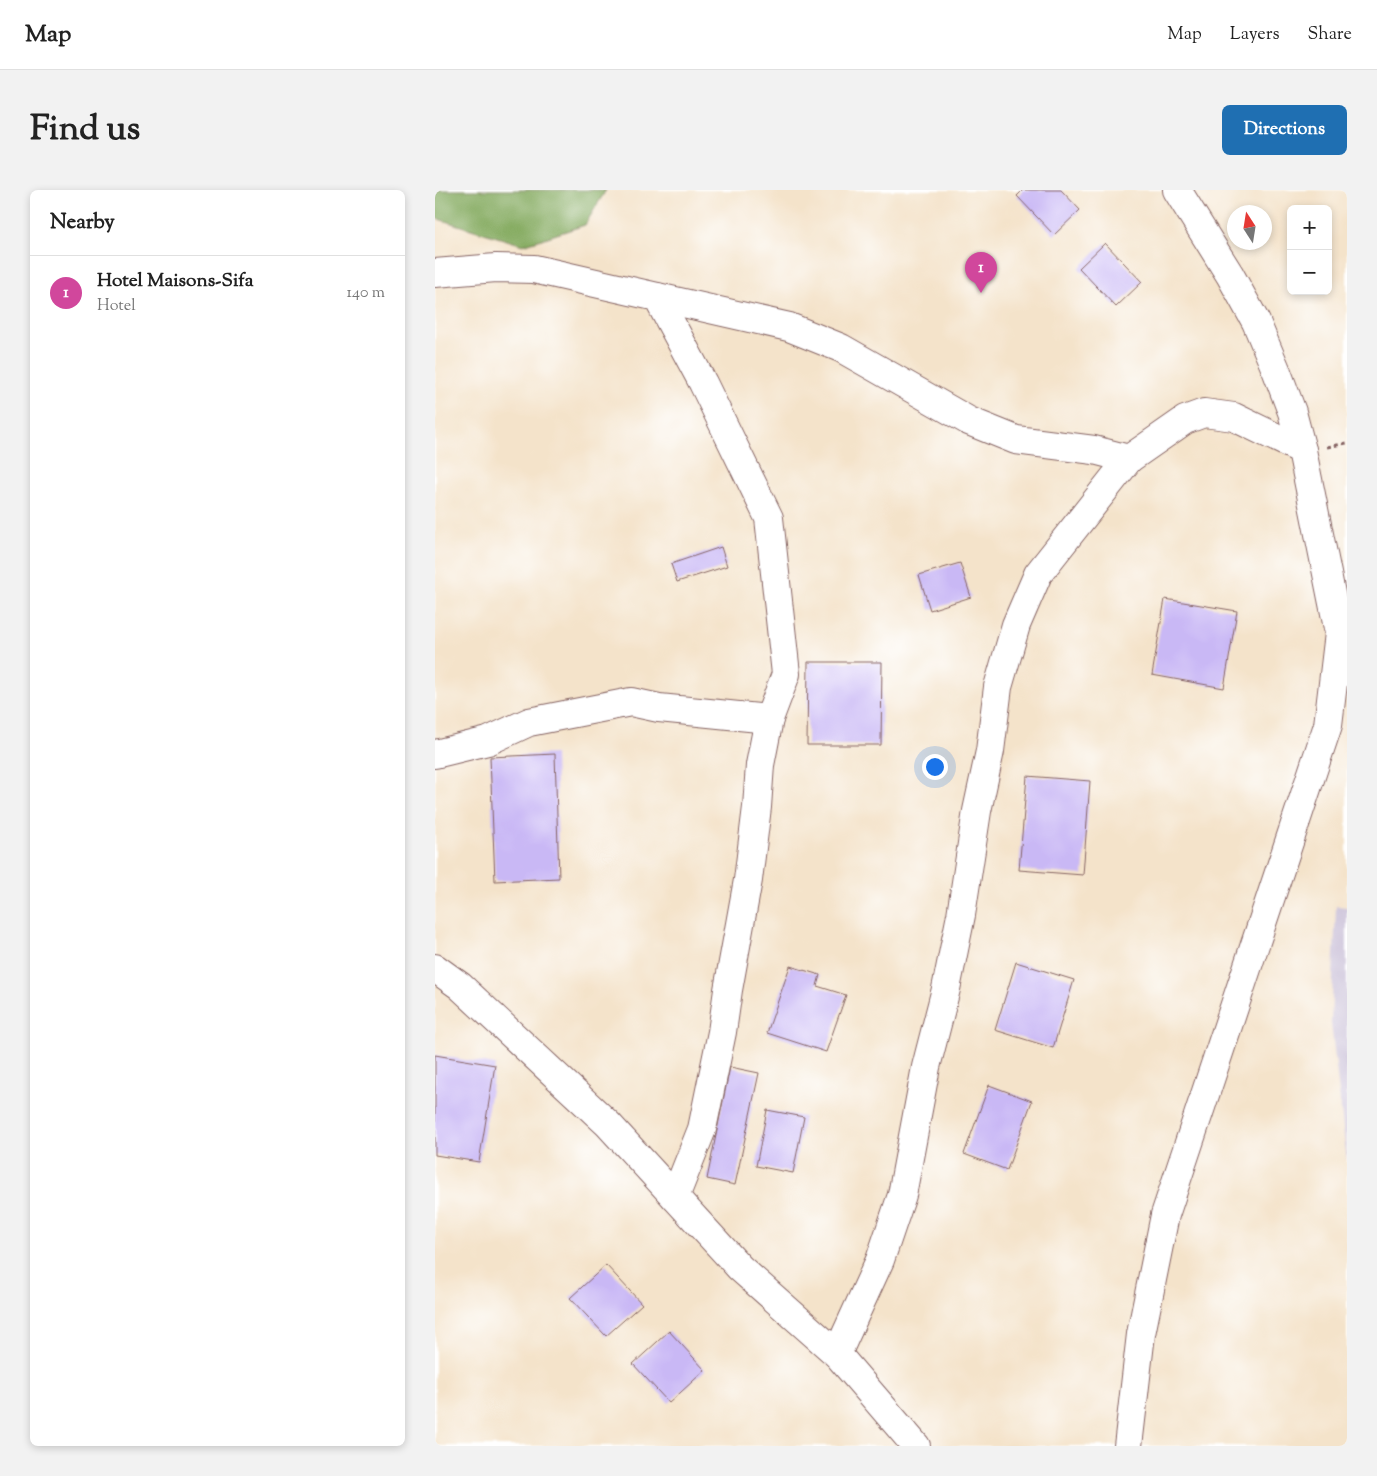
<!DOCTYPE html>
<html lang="en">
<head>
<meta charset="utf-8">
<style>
	:root { --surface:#fff; --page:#f2f2f2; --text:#222; --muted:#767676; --line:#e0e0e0; --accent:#1f6fb2 }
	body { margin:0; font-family:"Sorts Mill Goudy",serif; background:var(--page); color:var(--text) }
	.controls { position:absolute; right:15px; top:15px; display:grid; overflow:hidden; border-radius:8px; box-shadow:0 2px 8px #0003 }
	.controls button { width:45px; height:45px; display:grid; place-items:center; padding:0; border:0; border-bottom:1px solid var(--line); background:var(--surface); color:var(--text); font:25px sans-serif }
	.compass { position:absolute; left:792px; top:15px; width:45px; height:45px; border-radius:50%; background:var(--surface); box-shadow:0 2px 8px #0003; rotate:348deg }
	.you { position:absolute; left:499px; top:576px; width:18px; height:18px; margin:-12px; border:4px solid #fff; border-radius:50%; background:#1a73e8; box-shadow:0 0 0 8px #1a73e833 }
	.badge { display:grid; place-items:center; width:32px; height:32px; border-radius:50%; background:var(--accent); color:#fff; font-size:16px; font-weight:700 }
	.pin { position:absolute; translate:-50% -41px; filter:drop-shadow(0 1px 2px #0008) }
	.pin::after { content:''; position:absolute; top:26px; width:18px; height:15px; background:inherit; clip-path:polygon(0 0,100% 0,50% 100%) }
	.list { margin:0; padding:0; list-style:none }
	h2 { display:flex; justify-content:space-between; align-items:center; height:65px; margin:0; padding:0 20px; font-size:21px }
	h2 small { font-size:16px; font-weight:400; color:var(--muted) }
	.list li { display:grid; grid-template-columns:32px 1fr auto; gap:15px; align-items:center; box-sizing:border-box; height:75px; padding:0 20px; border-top:1px solid var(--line) }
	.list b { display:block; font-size:19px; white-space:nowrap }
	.list p { margin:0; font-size:16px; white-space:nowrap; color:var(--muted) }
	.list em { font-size:16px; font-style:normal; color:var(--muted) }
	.map { position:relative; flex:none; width:912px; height:1256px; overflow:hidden; border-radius:8px }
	header { display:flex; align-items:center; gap:30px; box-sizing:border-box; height:70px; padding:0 25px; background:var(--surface); border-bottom:1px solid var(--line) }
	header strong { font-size:24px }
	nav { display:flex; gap:28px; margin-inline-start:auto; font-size:18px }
	.intro { display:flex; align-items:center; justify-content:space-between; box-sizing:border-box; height:120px; padding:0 30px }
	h1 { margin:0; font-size:35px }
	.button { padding:12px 22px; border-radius:8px; background:var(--accent); color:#fff; font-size:18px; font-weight:700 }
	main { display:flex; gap:30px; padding:0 30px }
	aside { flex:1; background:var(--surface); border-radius:8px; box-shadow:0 2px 8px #0003 }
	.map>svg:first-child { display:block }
	.industrial { fill:#c9bfd7 }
	.forest { fill:#86ac62; stroke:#686646 }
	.building { fill:#c9b8f5 }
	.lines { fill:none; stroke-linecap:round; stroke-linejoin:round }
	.street-casing { stroke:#866463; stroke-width:30 }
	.path { stroke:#866463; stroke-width:3; stroke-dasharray:4 4; stroke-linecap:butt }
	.street { stroke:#fff; stroke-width:28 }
</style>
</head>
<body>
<header>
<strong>Map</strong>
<nav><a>Map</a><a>Layers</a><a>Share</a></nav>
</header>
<div class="intro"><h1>Find us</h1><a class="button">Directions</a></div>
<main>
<aside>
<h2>Nearby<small></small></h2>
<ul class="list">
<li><span class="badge" style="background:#d1479c">1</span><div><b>Hotel Maisons-Sifa</b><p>Hotel</p></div><em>140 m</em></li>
</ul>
</aside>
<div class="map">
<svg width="912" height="1256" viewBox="0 0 912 1256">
	<rect width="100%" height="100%" fill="#fff"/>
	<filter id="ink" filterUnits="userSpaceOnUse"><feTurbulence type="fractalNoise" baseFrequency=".02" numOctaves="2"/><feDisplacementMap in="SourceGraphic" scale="10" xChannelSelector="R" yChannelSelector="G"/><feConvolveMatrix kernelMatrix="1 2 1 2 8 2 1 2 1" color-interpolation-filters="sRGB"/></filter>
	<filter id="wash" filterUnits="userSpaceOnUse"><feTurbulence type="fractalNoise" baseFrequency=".0096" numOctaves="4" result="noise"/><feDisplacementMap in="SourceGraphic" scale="20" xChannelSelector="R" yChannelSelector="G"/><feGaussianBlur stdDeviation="1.12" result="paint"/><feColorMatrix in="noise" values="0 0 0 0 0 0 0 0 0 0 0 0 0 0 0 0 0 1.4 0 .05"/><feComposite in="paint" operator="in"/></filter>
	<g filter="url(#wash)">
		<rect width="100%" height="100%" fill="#f4e3ca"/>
		<path class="industrial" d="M 901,716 L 912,717 L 912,972 L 896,833 Z"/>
		<path class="forest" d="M 4,0 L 171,0 L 150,35 L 88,55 L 0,28 L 0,5 Z"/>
		<g id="blocks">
			<g class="building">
				<path d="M 588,0 L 626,0 L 645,20 L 619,45 L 582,6 Z"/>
				<path d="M 670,53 L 707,92 L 681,117 L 644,78 Z"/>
				<path d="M 286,357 L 292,376 L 242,392 L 236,374 Z"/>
				<path d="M 525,373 L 536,407 L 495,420 L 484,385 Z"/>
				<path d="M 730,409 L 802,421 L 789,498 L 717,485 Z"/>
				<path d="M 373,472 L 447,472 L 446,555 L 372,555 Z"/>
				<path d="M 120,564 L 124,688 L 60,691 L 55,567 Z"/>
				<path d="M 592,586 L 655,591 L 648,685 L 584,680 Z"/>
				<path d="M 581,772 L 639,790 L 618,858 L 560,840 Z"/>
				<path d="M 355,776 L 385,785 L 382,796 L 411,805 L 391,862 L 332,843 Z"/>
				<path d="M 0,865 L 60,875 L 44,972 L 0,965 Z"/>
				<path d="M 295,877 L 324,883 L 300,995 L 272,989 Z"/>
				<path d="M 554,895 L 597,911 L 572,980 L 529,964 Z"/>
				<path d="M 332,920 L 369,927 L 358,983 L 321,976 Z"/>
				<path d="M 171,1075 L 207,1114 L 171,1146 L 135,1108 Z"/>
				<path d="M 234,1141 L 270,1180 L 234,1213 L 198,1174 Z"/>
			</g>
		</g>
	</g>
	<g filter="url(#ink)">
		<use href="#blocks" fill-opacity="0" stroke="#866463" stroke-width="1"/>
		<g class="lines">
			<defs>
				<g id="street">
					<path d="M 0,83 L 61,78 L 99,79 L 354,137 L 406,158 L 534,231 L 581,250 L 659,260 L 694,269"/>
					<path d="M 0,564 L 53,551 L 94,532 L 196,512 L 224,518 L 334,529 L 351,484 L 334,328 L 268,193 L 222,107"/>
					<path d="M 0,778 L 25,796 L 173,934 L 305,1078 L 402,1164 L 481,1256"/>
					<path d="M 240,1007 L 267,939 L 287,842 L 293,800 L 313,690 L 322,617 L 325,575 L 334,529"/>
					<path d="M 402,1164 L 445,1070 L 467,1005 L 491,877 L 511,799 L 526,725 L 542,621 L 555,561 L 563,497 L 581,435 L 603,384 L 694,269 L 750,230 L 769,223 L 799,227 L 867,260"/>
					<path d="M 693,1256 L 706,1144 L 730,1025 L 893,535 L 904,443 L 867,260 L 857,222 L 842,182 L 821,132 L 795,85 L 742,0"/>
				</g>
			</defs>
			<use href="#street" class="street-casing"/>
			<path class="path" d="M 892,257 L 912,253"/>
			<use href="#street" class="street"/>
		</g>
	</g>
</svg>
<div class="controls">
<button>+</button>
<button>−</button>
</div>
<svg class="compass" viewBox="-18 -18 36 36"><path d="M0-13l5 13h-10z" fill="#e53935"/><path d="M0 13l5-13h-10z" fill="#767676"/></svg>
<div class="you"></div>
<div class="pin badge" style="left:546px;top:103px;background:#d1479c">1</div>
</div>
</main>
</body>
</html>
